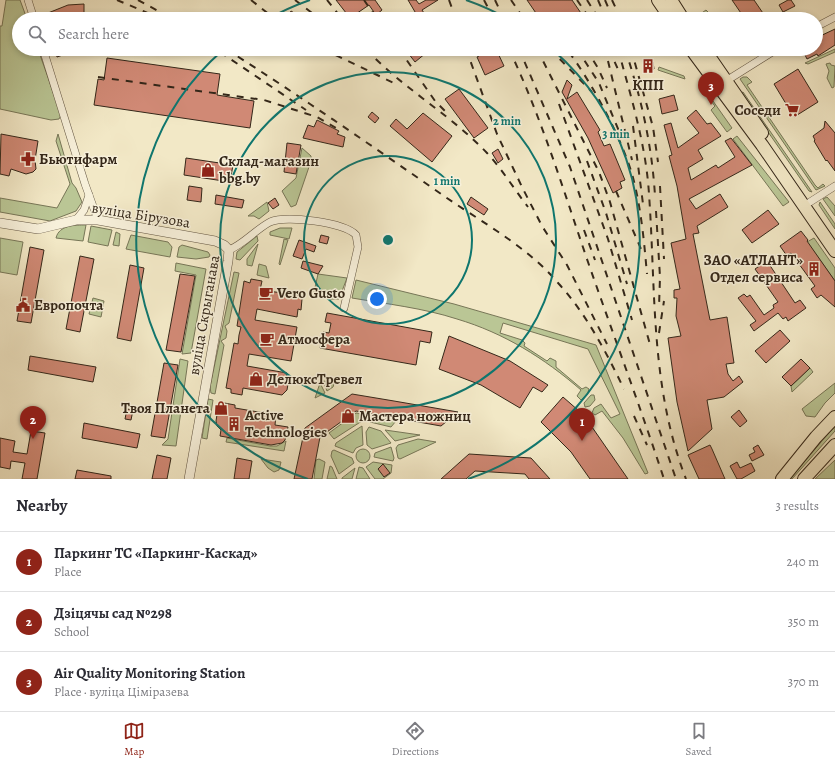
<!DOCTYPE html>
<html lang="en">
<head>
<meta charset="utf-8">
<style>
	:root { --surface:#fff; --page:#f2f2f3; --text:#2b2b33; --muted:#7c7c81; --line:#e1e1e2; --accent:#8f2418 }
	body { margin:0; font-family:Alegreya,serif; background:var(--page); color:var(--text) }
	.you { position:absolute; left:377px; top:299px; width:14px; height:14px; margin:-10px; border:3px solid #fff; border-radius:50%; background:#1a73e8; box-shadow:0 0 0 6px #1a73e833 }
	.badge { display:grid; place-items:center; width:26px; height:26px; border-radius:50%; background:var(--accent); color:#fff; font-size:13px; font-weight:700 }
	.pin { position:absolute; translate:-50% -33px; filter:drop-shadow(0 1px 2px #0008) }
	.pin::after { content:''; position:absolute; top:21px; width:14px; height:12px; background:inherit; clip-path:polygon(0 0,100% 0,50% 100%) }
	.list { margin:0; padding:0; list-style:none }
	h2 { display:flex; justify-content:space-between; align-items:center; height:52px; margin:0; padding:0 16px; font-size:17px }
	h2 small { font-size:13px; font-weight:400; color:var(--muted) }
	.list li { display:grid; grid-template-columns:26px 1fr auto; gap:12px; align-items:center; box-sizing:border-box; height:60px; padding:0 16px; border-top:1px solid var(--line) }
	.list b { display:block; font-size:15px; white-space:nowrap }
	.list p { margin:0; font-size:13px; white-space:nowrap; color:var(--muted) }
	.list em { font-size:13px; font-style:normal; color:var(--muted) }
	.icon { flex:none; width:22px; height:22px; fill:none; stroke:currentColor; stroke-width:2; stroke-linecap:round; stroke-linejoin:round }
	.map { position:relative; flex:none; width:835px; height:479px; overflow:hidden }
	.search { position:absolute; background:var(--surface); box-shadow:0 2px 6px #0003; left:12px; right:12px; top:12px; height:44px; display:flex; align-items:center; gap:10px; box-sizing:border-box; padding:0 14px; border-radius:22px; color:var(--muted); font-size:15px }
	.sheet { height:232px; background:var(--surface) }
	nav { display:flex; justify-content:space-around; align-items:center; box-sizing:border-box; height:56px; border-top:1px solid var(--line); background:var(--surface); font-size:11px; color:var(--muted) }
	nav a { display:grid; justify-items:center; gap:2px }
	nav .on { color:var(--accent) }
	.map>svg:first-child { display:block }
	.green { fill:#bac695; stroke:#777657 }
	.building { fill:#d08975; stroke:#342719 }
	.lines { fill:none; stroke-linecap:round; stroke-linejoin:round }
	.minor-casing { stroke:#645744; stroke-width:8 }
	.tertiary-casing { stroke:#645744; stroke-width:10 }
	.primary-casing { stroke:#342719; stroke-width:14 }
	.minor { stroke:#f7f0da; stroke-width:7 }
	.tertiary { stroke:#f7f0da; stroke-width:9 }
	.primary { stroke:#f2e8c6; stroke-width:12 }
	.rail { stroke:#342719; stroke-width:2; stroke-dasharray:7 7; stroke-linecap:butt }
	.ring { fill:none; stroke:#0f766e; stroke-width:2 }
	.labels { text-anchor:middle; stroke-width:3; stroke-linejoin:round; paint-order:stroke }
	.poi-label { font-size:15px; font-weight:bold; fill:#342719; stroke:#f7f0da; text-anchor:start }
	.street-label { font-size:15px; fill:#342719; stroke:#f7f0da }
	.centre { fill:#0f766e; stroke:#f7f0da; stroke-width:2 }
	.ring-label { font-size:12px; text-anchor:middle; font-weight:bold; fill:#0f766e; stroke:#f7f0da; stroke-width:3; stroke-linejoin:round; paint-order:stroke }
</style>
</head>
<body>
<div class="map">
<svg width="835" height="479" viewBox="0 0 835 479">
	<rect width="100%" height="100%" fill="#f2e8c6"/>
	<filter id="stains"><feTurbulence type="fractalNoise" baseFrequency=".005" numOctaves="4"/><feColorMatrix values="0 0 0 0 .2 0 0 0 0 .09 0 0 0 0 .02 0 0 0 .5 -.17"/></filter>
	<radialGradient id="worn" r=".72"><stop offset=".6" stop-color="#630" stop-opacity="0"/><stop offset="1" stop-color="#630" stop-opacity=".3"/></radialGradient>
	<g class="green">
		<path d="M 6,0 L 20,0 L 27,19 L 19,19 L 19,49 L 38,49 L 61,115 L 59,119 L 51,120 L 0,109 L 0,26 L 2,26 Z"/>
		<path d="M 706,10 L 708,12 L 706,19 L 697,19 L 696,17 Z"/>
		<path d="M 835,49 L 835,52 L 808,64 L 805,63 Z"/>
		<path d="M 830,63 L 831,65 L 835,66 L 834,87 L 832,88 L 827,78 L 829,71 L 826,64 Z"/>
		<path d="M 659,67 L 684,76 L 685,79 L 658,70 Z"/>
		<path d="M 743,77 L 747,77 L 752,82 L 747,85 L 815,185 L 818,188 L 823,184 L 825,186 L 816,190 L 740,79 Z"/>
		<path d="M 743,92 L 812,192 L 809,191 L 741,93 Z"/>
		<path d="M 710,100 L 713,101 L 732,128 L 727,132 L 711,110 L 715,106 Z"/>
		<path d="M 58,134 L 72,183 L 76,188 L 82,202 L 76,211 L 50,221 L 0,212 L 0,198 L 57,208 L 70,184 L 56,141 Z"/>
		<path d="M 737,136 L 789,202 L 783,206 L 733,139 Z"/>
		<path d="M 302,148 L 311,156 L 311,161 L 296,205 L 291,207 L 282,191 L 296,178 Z"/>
		<path d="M 827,197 L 835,206 L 835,216 L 823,199 Z"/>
		<path d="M 267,202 L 269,211 L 259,219 L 254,216 L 248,216 Z"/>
		<path d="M 820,202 L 835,224 L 835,229 L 819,205 Z"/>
		<path d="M 86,225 L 83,241 L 56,238 C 59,225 75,225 86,225 Z"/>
		<path d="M 91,226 L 112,230 L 108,246 L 88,242 Z"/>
		<path d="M 280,228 L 292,228 L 289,239 L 270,235 L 270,232 Z"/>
		<path d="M 116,232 L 120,234 L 119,246 L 113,245 Z"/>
		<path d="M 131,235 L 168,242 L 172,247 L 170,257 L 126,249 Z"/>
		<path d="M 257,236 L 258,241 L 240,260 L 236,259 L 237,252 Z"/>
		<path d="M 0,238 L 23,242 L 17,275 L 0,272 Z"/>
		<path d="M 814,238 L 835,268 L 835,281 L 807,242 Z"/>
		<path d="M 284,239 L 288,240 L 280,265 L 279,264 Z"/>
		<path d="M 258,244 L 252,266 L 247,265 L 247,259 Z"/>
		<path d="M 182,245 L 208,252 L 210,255 L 209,257 L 196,259 L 177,257 L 179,247 Z"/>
		<path d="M 176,263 L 206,269 L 191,353 L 182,354 L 196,275 L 175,271 Z"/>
		<path d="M 259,264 L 266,266 L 269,278 L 257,275 Z"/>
		<path d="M 234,272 L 239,273 L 229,323 L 225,326 L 227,331 L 226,338 L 221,341 L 224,345 L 215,394 L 211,393 L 210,387 Z"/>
		<path d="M 318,274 L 347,278 L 339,299 L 329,299 L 328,294 L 314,292 Z"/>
		<path d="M 356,280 L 454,304 L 596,345 L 648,473 L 645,474 L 623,438 L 602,411 L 595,415 L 592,413 L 594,408 L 601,404 L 611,418 L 620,414 L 588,349 L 503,323 L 500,333 L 522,340 L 525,343 L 524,346 L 547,361 L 550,358 L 556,361 L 556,367 L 582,389 L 586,387 L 589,389 L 587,395 L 581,400 L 577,396 L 581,390 C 544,358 504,333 457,319 C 423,308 387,304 352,298 Z"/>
		<path d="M 93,298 L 104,301 L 101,317 L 89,314 Z"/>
		<path d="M 180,359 L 188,361 L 176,446 L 162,445 L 168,439 Z"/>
		<path d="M 810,368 L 813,372 L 792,392 L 791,386 Z"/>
		<path d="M 323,381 L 332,382 L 334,384 L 333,387 L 327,391 Z"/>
		<path d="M 320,383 L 325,393 L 315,398 Z"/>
		<path d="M 835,383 L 835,393 L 825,403 L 815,417 L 806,416 L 802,409 Z"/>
		<path d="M 591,395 L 594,395 L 595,400 L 590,406 L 585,407 L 584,403 Z"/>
		<path d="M 208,399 L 213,400 L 207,439 L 202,438 Z"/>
		<path d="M 356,413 L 364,414 L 362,421 L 334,439 L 329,433 Z"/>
		<path d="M 371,416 L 396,421 L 391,427 L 370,422 Z"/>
		<path d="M 362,426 L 363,445 L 356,448 L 353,453 L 335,446 L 336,443 Z"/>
		<path d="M 835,426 L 835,431 L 792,479 L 789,479 Z"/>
		<path d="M 369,427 L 381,431 L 391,443 L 372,449 L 367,445 L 366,432 Z"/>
		<path d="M 385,430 L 420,435 L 395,441 Z"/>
		<path d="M 227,438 L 270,446 L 277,446 L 286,441 L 284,451 L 226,442 Z"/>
		<path d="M 418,439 L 436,442 L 400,459 L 398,458 L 396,448 L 398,445 Z"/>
		<path d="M 391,447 L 394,458 L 393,461 L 374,457 L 375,453 Z"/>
		<circle cx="363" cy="456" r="7"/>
		<path d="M 334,450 L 352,458 L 354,463 L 339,474 L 331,456 L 332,451 Z"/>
		<path d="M 261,459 L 281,462 L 279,470 L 274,472 L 268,468 Z"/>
		<path d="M 319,459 L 325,462 L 322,479 L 314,479 L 316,460 Z"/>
		<path d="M 835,460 L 835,479 L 815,479 Z"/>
		<path d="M 373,462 L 392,465 L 391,473 L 383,479 L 375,479 L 366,467 Z"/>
		<path d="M 330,466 L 332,467 L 337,479 L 327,479 Z"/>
		<path d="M 359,467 L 363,468 L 370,479 L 356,479 Z"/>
		<path d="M 355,468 L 352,479 L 342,479 L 342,478 Z"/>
	</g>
	<g class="building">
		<path d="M 336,0 L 375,0 L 382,10 L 376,15 L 369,5 L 350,18 Z"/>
		<path d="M 408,0 L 416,0 L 419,4 L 426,0 L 438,0 L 422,10 L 424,13 L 418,17 Z"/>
		<path d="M 527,0 L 572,0 L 585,19 L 540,19 Z"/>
		<path d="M 732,0 L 754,0 L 767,19 L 745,19 Z"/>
		<path d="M 788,0 L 791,0 L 795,6 L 783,12 L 779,5 Z"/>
		<path d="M 84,4 L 84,19 L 44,19 L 43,15 L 68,5 Z"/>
		<path d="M 291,11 L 304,19 L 286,19 Z"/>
		<path d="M 835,29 L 835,45 L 818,56 L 817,54 L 807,59 L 802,49 L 816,49 L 816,38 Z"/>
		<path d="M 55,49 L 77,49 L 77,50 L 57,57 Z"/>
		<path d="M 405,49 L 423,49 L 426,53 L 415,62 Z"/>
		<path d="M 475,49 L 496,49 L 504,66 L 485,75 L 477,57 L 479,56 Z"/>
		<path d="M 560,49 L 574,49 L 564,55 Z"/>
		<path d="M 107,58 L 220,74 L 217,95 L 254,101 L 250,128 L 94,105 L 98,79 L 104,80 Z"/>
		<path d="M 653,62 L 654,69 L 647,71 L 645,64 Z"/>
		<path d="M 798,69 L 818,102 L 794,117 L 774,84 Z"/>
		<path d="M 567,80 L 572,85 L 567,99 L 577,92 L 600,130 L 598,132 L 604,146 L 610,144 L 625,180 L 620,182 L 622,188 L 613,193 L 588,138 L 562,92 Z"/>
		<path d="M 459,89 L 488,128 L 474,138 L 445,99 Z"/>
		<path d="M 674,95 L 678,110 L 662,114 L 659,99 Z"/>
		<path d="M 696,110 L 707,124 L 711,123 L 721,136 L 698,150 L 703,159 L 688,168 L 691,180 L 716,165 L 718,168 L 735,157 L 725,141 L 731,138 L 752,165 L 689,199 L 696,209 L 720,194 L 728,207 L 697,226 L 699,233 L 693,234 L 710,320 L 727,317 L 734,363 L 726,364 L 728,374 L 733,381 L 739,376 L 743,382 L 724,397 L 707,400 L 712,429 L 688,451 L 677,402 L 668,338 L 681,336 L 676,316 L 677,298 L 674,298 L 674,290 L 680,289 L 671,243 L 686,239 L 677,186 L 669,156 L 672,155 L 664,125 L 671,123 L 678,148 L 699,133 L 687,118 Z"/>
		<path d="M 372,112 L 379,118 L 375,123 L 368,117 Z"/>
		<path d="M 423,113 L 452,136 L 432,162 L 390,126 L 396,119 L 407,129 Z"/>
		<path d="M 317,120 L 339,131 L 337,134 L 345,137 L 343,147 L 303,138 L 308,125 L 314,127 Z"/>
		<path d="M 825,121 L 835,133 L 835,171 L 827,160 L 826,161 L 814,141 L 815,140 L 813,136 L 824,128 Z"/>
		<path d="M 1,134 L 38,141 L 35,160 L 36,169 L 33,172 L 26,174 L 11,169 L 9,176 L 0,174 Z"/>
		<path d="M 287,143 L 301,145 L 296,174 L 284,172 Z"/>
		<path d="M 498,149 L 503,159 L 498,163 L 492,153 Z"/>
		<path d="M 186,158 L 233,165 L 230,182 L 184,175 Z"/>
		<path d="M 189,186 L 202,188 L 201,202 L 187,200 Z"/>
		<path d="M 216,195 L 244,200 L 242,208 L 215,204 Z"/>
		<path d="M 471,197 L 488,209 L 484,215 L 467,204 Z"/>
		<path d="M 275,198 L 279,205 L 273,209 L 268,203 Z"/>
		<path d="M 768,210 L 779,224 L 752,243 L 742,230 Z"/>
		<path d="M 801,231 L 808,240 L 807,241 L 835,281 L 835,307 L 821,295 L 817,298 L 811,289 L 815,286 L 791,253 L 787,256 L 780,246 Z"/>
		<path d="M 321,235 L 329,237 L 327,244 L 319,242 Z"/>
		<path d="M 299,240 L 316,246 L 314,252 L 306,249 L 302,259 L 293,256 Z"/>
		<path d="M 30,247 L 44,250 L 31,323 L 17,321 Z"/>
		<path d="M 80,256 L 94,259 L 80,332 L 66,329 Z"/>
		<path d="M 303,261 L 323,266 L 318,274 L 301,268 Z"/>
		<path d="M 767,261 L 795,303 L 800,300 L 806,308 L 788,321 L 786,317 L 783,319 L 778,313 L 754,331 L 750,325 L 756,321 L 738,298 L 744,294 L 747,297 L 750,295 L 764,315 L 774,308 L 773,305 L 778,302 L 755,269 Z"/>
		<path d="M 130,265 L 144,268 L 131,341 L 117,338 Z"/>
		<path d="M 180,274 L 195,276 L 181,352 L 166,350 Z"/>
		<path d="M 251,279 L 262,281 L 260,290 L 298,295 L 302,299 L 301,310 L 298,309 L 297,317 L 257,309 L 255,320 L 297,327 L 291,361 L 249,354 L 247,366 L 287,373 L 285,383 L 288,384 L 287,390 L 282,395 L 243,388 L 242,395 L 231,393 L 231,389 L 226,388 L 234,343 L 238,344 L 239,335 L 241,327 L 237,326 L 244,281 L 250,283 Z"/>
		<path d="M 327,313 L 432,332 L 430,343 L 420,341 L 416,365 L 320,348 L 323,332 L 329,333 L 331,323 L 325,322 Z"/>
		<path d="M 780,330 L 790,341 L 766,363 L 755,351 Z"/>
		<path d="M 449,336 L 510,361 L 548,385 L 542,392 L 533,387 L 520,408 L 481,385 L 439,369 Z"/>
		<path d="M 30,356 L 96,367 L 93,382 L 28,370 Z"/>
		<path d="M 801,359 L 810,368 L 791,386 L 782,377 Z"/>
		<path d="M 164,363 L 178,365 L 165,438 L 151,436 Z"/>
		<path d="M 352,394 L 394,401 L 458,412 L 441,426 L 356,411 L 320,437 L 312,479 L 294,479 L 305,428 Z"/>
		<path d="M 563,397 L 579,411 L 592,427 L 628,479 L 590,479 L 571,452 L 541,422 Z"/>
		<path d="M 219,402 L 235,405 L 235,408 L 276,415 L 275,425 L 288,427 L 285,440 L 282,443 L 271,445 L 220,436 L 221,430 L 217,426 L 216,421 Z"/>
		<path d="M 127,409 L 133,410 L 131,420 L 125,419 Z"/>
		<path d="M 739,410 L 747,421 L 740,427 L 731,417 Z"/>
		<path d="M 84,423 L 140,434 L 137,448 L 82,438 Z"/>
		<path d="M 31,431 L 45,433 L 37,479 L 22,479 L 25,463 L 11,461 L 10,469 L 0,467 L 0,438 L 15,441 L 13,452 L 27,454 Z"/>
		<path d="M 710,445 L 712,449 L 725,479 L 699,479 L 688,455 Z"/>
		<path d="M 758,445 L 764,455 L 752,461 L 749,455 L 755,452 L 753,448 Z"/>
		<path d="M 469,454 L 531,458 L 550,479 L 529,479 L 525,474 L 475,471 L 466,479 L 441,479 Z"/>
		<path d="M 157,455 L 171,458 L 167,479 L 152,479 Z"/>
		<path d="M 237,458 L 252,461 L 249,479 L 234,479 Z"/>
		<path d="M 737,462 L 740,468 L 751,463 L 755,471 L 741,479 L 737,479 L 730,466 Z"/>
		<path d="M 383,464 L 390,473 L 384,477 L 378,469 Z"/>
		<path d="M 77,470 L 111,476 L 111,479 L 75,479 Z"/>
	</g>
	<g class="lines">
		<defs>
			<g id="minor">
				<path d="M 28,0 L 34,19"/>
				<path d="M 816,27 L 835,17"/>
				<path d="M 43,49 L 85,184 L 98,220"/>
				<path d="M 726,81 L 777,49"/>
				<path d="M 810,202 L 835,186"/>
				<path d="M 76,220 L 84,210 L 89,195"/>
				<path d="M 229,250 C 244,244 255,230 270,222 C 286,215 344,222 356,235 L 358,247 L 344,308"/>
			</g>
			<path id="tertiary" d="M 0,223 L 38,229 L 76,220 L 98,220 L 215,241 L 224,245 L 229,250 L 228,261 L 189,479"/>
			<g id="primary">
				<path d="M 658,0 L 671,19"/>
				<path d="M 671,0 L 683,19"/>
				<path d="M 691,49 L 762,145 L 835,251"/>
				<path d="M 704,49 L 762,133"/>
				<path d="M 782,479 L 816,437 L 835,417"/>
				<path d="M 804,479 L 835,445"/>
			</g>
		</defs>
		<use href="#minor" class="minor-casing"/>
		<use href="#tertiary" class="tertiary-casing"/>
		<use href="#primary" class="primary-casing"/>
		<use href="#minor" class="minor"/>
		<use href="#tertiary" class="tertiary"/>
		<use href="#primary" class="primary"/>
		<g class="rail">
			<path d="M 117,0 L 162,19"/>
			<path d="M 138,0 L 173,19"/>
			<path d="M 251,0 L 275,19"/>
			<path d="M 295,0 L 320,19"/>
			<path d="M 327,0 L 342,19"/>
			<path d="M 364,0 L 377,19"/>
			<path d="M 449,0 L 456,19"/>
			<path d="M 484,0 L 494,19"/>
			<path d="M 495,0 L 504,19"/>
			<path d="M 511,0 L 524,19"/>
			<path d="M 577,0 L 590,19"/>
			<path d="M 587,0 L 599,19"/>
			<path d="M 598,0 L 606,19"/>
			<path d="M 605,0 L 613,19"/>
			<path d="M 612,0 L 621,19"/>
			<path d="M 226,49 C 300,96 372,146 444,196 C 483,223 528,247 559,284 C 587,315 606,352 624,389"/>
			<path d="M 323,49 L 398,85"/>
			<path d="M 366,49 C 402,88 450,114 487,153 C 502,169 514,189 528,207"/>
			<path d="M 399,49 L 435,101 L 448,114"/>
			<path d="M 466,49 L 497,134 L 522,187 L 542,226 L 567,265 L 607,344"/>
			<path d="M 509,49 C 542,119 563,189 588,262 C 613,334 640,406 664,479"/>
			<path d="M 519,49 L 570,167 L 676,479"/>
			<path d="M 537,49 L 599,172 L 610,202 L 651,348"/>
			<path d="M 550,49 L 592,92"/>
			<path d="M 577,49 L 599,83 L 621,136"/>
			<path d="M 586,49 L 598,68 L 607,88"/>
			<path d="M 609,49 L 620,74"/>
			<path d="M 618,49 C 631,97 646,145 649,194 C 656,292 650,386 686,479"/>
			<path d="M 625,49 C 641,97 652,145 655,196"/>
			<path d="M 631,49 L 653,127 L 658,162"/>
			<path d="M 220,52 L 306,110"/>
			<path d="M 569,52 C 593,85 620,135 632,174 C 641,206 644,241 647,274"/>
			<path d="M 608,61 L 632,160"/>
			<path d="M 98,77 L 264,100 L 317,117 L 341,131"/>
			<path d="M 559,104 L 608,239 L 632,320"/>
			<path d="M 633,126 L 643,204"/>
			<path d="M 587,161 L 606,213 L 627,284"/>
			<path d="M 660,186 L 664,259"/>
			<path d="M 616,191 L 641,249"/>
			<path d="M 656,211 L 660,277 L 659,307"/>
			<path d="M 584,230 L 595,260"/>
			<path d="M 659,333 L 664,301"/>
			<path d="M 634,416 L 647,445"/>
		</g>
	</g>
	<g class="ring">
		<circle cx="388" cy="240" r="84"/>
		<circle cx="388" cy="240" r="168"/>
		<path d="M308 479A252 252 0 0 1 223 50M268 19A252 252 0 0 1 310 0M466 0A252 252 0 0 1 508 19M553 50A252 252 0 0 1 468 479"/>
	</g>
	<defs>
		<symbol id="building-bare" viewBox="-9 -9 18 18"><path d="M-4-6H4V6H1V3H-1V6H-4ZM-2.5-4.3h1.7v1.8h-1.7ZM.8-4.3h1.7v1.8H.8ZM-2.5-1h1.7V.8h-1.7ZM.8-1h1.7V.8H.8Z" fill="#8f2418" stroke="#f7f0da" stroke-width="2.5" paint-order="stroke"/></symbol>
		<symbol id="supermarket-bare" viewBox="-9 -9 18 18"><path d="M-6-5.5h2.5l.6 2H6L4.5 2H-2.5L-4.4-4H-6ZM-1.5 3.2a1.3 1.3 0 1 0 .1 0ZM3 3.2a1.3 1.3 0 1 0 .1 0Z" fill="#8f2418" stroke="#f7f0da" stroke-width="2.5" paint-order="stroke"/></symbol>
		<symbol id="pharmacy-bare" viewBox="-9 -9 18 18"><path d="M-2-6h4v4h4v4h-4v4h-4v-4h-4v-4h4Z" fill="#8f2418" stroke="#f7f0da" stroke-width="2.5" paint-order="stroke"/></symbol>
		<symbol id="shop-bare" viewBox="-9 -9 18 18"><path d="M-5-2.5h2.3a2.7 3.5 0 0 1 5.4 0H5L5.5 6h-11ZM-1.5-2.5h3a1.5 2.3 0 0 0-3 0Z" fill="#8f2418" stroke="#f7f0da" stroke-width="2.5" paint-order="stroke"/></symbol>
		<symbol id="cafe-bare" viewBox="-9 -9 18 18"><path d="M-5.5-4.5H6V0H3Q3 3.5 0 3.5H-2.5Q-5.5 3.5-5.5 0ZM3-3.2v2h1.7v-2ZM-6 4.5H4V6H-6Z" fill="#8f2418" stroke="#f7f0da" stroke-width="2.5" paint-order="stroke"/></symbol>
		<symbol id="civic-bare" viewBox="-9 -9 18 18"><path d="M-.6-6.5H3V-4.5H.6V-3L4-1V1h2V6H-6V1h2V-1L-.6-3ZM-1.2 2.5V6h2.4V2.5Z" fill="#8f2418" stroke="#f7f0da" stroke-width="2.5" paint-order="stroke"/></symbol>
	</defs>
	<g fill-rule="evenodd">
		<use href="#building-bare" x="638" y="56" width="20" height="20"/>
		<use href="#supermarket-bare" x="782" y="100" width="20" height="20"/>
		<use href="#pharmacy-bare" x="18" y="149" width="20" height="20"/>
		<use href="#shop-bare" x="198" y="160" width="20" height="20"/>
		<use href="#building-bare" x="804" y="259" width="20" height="20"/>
		<use href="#cafe-bare" x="256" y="283" width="20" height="20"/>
		<use href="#civic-bare" x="13" y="295" width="20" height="20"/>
		<use href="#cafe-bare" x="257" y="329" width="20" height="20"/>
		<use href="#shop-bare" x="246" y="369" width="20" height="20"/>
		<use href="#shop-bare" x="211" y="398" width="20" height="20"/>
		<use href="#shop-bare" x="338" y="406" width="20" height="20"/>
		<use href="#building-bare" x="224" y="414" width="20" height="20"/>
	</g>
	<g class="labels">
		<g class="poi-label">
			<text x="648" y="90" text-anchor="middle">КПП</text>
			<text x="781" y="115" text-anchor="end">Соседи</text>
			<text x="39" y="164">Бьютифарм</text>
			<text x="219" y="166">Склад-магазин<tspan x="219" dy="17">bbg.by</tspan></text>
			<text x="803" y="265" text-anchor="end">ЗАО «АТЛАНТ»<tspan x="803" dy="17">Отдел сервиса</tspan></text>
			<text x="277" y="298">Vero Gusto</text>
			<text x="34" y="310">Европочта</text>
			<text x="278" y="344">Атмосфера</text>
			<text x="267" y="384">ДелюксТревел</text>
			<text x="210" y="413" text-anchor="end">Твоя Планета</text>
			<text x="245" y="420">Active<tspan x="245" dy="17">Technologies</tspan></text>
			<text x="359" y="421">Мастера ножниц</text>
		</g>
		<g class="street-label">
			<text transform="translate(141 215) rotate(9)" y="5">вуліца Бірузова</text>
			<text transform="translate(204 315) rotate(-80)" y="5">вуліца Скрыганава</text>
		</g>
	</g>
	<circle cx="388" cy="240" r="6" class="centre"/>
	<g class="ring-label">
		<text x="507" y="125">2 min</text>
		<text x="616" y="138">3 min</text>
		<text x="447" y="185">1 min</text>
	</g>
	<rect width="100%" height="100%" filter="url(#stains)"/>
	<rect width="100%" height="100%" fill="url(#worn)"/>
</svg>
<div class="you"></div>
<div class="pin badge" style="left:582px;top:441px">1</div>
<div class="pin badge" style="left:33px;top:439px">2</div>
<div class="pin badge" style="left:711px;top:105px">3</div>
<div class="search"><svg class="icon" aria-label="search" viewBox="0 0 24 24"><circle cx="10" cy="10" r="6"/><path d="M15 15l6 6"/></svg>Search here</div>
</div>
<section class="sheet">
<h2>Nearby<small>3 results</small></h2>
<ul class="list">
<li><span class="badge">1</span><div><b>Паркинг ТС «Паркинг-Каскад»</b><p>Place</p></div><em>240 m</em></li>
<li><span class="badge">2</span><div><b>Дзіцячы сад №298</b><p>School</p></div><em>350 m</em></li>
<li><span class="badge">3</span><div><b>Air Quality Monitoring Station</b><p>Place · вуліца Ціміразева</p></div><em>370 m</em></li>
</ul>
</section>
<nav>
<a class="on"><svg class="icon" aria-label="map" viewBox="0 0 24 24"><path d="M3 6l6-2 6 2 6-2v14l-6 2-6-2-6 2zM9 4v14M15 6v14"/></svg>Map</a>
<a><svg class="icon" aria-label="directions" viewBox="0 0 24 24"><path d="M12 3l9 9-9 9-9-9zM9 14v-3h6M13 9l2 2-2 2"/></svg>Directions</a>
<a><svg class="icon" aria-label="saved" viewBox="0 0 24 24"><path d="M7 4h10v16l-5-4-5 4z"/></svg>Saved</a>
</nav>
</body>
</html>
